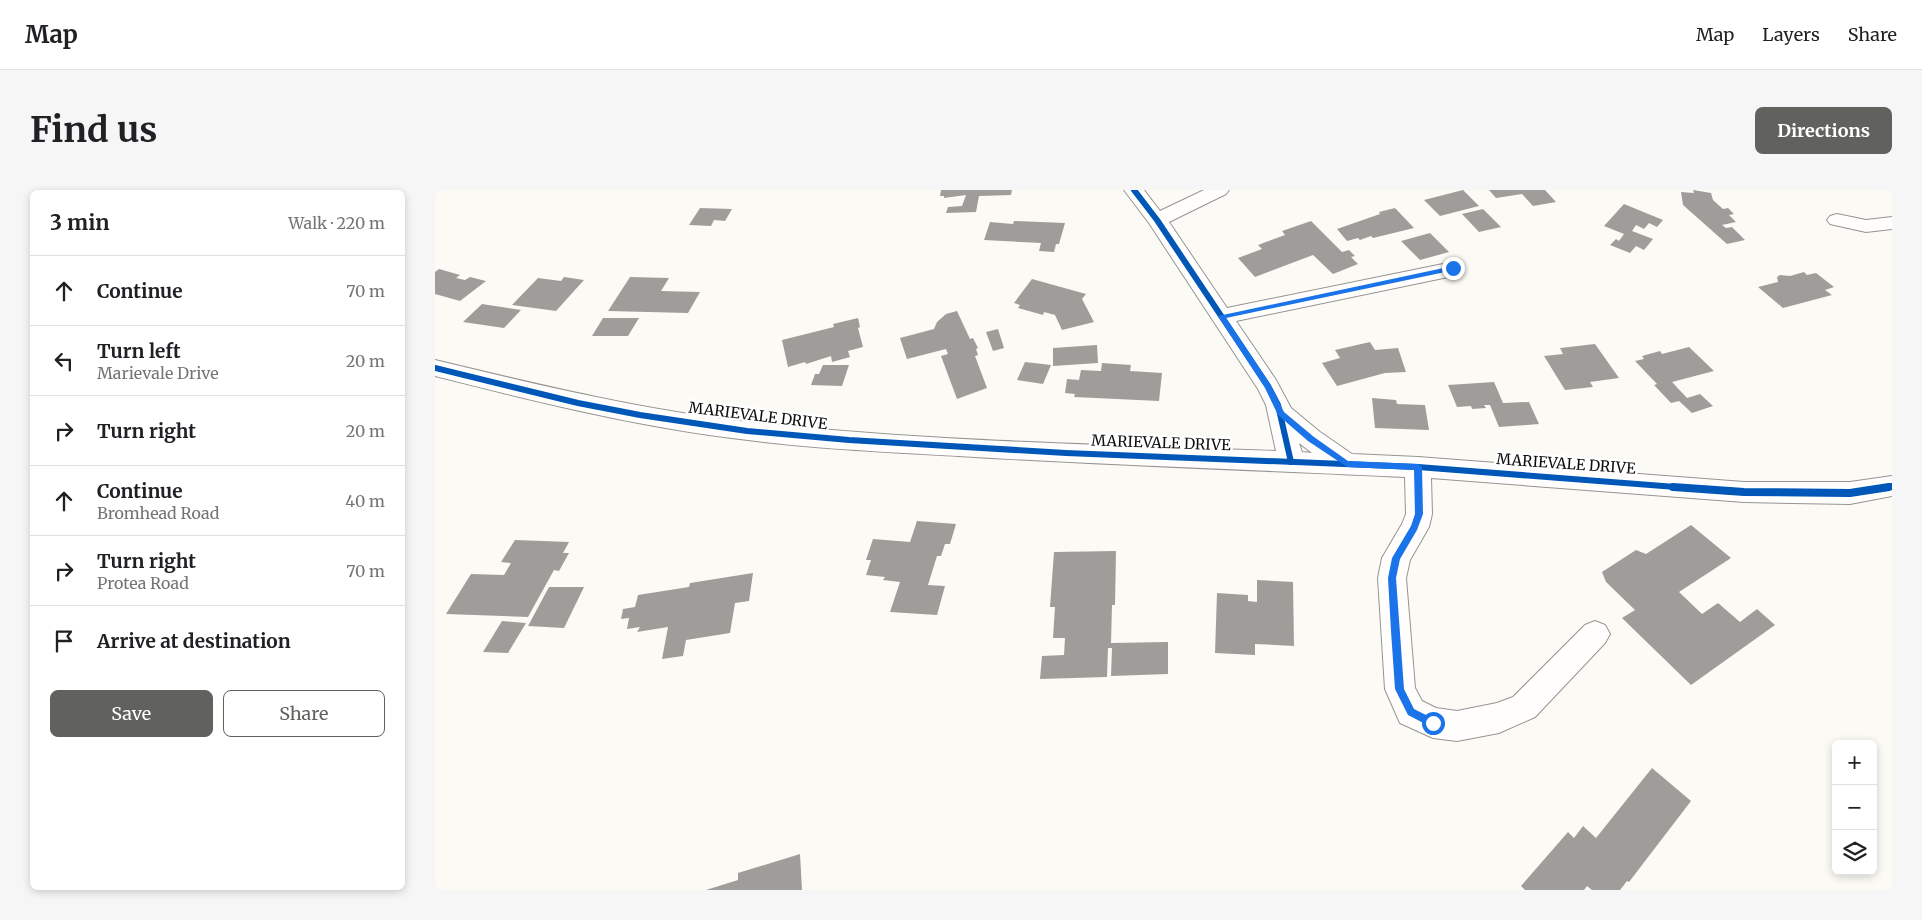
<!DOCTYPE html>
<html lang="en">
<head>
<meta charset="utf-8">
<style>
	:root { --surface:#fff; --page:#f6f6f6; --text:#202124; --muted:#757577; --line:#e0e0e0; --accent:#61615e }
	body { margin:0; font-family:Merriweather,serif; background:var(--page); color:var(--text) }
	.controls { position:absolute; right:15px; bottom:15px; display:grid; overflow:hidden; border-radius:8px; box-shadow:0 2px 8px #0003 }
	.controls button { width:45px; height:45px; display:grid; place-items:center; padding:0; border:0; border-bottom:1px solid var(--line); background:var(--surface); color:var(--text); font:25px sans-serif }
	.stop { position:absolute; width:15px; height:15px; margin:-11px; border:4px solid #1a73e8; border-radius:50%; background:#fff }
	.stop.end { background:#1a73e8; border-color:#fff; box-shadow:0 1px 5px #0008 }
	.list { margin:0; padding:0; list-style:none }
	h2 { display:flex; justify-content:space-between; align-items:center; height:65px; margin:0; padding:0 20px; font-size:21px }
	h2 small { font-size:16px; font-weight:400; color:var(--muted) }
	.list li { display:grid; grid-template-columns:32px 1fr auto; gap:15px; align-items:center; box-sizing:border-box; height:70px; padding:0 20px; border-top:1px solid var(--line) }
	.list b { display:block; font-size:19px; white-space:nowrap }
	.list p { margin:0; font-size:16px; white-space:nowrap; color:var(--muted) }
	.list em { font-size:16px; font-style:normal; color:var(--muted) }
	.actions { display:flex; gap:10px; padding:15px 20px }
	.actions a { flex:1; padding:11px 0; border:1px solid var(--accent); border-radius:8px; text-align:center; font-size:18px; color:var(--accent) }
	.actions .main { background:var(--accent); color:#fff }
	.icon { flex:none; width:28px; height:28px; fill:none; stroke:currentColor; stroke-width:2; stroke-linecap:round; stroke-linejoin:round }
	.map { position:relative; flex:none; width:1457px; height:700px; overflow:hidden; border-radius:8px }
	header { display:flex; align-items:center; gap:30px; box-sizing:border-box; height:70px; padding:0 25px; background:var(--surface); border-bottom:1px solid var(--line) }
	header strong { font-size:24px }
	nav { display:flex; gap:28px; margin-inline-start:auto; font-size:18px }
	.intro { display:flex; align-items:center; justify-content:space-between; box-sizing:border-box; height:120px; padding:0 30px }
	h1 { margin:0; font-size:35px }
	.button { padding:12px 22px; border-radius:8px; background:var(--accent); color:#fff; font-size:18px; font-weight:700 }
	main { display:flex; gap:30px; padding:0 30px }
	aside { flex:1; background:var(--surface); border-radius:8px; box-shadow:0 2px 8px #0003 }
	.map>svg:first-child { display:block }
	.building { fill:#9f9d99 }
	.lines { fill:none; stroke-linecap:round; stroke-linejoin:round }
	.minor-casing { stroke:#959492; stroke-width:2 }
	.minor { fill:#fffefd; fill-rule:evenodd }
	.cycleway-far1-casing { stroke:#fff; stroke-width:9 }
	.cycleway-casing { stroke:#fff; stroke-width:11 }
	.cycleway-far1 { stroke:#0057b8; stroke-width:6 }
	.cycleway { stroke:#0057b8; stroke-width:8 }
	.route { fill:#1a73e8 }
	.labels { text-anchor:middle; stroke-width:5; stroke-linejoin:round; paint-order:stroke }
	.street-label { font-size:15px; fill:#0e0e0e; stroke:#fff }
</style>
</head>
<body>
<header>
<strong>Map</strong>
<nav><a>Map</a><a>Layers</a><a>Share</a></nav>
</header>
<div class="intro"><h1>Find us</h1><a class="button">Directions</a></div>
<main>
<aside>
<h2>3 min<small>Walk · 220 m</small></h2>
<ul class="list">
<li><svg class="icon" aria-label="ahead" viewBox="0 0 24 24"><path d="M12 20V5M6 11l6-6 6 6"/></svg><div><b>Continue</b></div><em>70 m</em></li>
<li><svg class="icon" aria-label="left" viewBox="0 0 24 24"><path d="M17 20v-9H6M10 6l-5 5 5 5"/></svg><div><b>Turn left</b><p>Marievale Drive</p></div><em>20 m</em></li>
<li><svg class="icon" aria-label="right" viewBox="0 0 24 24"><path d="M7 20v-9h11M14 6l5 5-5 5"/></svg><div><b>Turn right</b></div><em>20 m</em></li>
<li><svg class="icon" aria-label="ahead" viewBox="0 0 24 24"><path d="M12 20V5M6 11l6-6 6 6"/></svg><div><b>Continue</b><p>Bromhead Road</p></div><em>40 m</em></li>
<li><svg class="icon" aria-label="right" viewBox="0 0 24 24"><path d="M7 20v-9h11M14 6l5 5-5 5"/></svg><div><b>Turn right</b><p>Protea Road</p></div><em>70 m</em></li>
<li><svg class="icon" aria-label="arrive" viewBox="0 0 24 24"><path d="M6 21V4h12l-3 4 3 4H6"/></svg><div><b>Arrive at destination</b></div></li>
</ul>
<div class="actions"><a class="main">Save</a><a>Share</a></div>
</aside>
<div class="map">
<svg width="1457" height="700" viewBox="0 0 1457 700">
	<rect width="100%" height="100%" fill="#fcfaf4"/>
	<g class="building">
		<path d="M 506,0 L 577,0 L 576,5 L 544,6 L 541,22 L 511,23 L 513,17 L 527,16 L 531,5 L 509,8 L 509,6 L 505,6 Z"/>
		<path d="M 1028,0 L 1044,16 L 1005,26 L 989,10 Z"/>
		<path d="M 1054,0 L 1110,0 L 1121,12 L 1098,16 L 1087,4 L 1061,8 Z"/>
		<path d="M 1258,0 L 1276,3 L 1278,10 L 1288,19 L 1293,18 L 1299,24 L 1294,25 L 1301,32 L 1287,35 L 1291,38 L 1297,37 L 1310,50 L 1292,54 L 1248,15 L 1246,2 L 1259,3 Z"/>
		<path d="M 1189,14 L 1228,30 L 1222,37 L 1214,33 L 1209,39 L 1201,35 L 1197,41 L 1218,49 L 1209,60 L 1201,56 L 1195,63 L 1175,55 L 1181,49 L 1184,51 L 1189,44 L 1169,36 Z"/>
		<path d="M 265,18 L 297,19 L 290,31 L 279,30 L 276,36 L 254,35 Z"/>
		<path d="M 960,18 L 979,38 L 938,48 L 936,46 L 925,50 L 923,48 L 912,51 L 902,39 L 945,24 L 944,22 Z"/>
		<path d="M 1048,19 L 1066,37 L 1044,42 L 1027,24 Z"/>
		<path d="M 579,31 L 630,33 L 624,54 L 621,54 L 619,62 L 604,61 L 606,53 L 549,50 L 555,32 L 578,34 Z"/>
		<path d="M 876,31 L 907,62 L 914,60 L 920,66 L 916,67 L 923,74 L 898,84 L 878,65 L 820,87 L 803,68 L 827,59 L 823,55 L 850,45 L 847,41 Z"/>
		<path d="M 995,43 L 1014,62 L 985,70 L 966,51 Z"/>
		<path d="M 4,79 L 25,85 L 21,88 L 30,90 L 35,87 L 51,91 L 25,111 L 0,104 L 0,82 Z"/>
		<path d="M 1369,82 L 1372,85 L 1381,83 L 1399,97 L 1390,100 L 1397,105 L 1348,118 L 1323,97 L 1343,92 L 1342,87 L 1345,85 L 1355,86 Z"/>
		<path d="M 129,87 L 149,90 L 121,121 L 77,115 L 103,88 L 126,91 Z"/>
		<path d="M 195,87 L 234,88 L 226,101 L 265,102 L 253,123 L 173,121 Z"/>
		<path d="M 597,89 L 651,104 L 647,109 L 659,132 L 627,140 L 620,125 L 609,122 L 608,125 L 583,118 L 585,115 L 579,113 Z"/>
		<path d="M 47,114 L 86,120 L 69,138 L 28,132 Z"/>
		<path d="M 522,121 L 535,149 L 538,148 L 543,158 L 541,159 L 543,165 L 540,166 L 552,198 L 522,209 L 506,166 L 513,164 L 511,159 L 472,169 L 465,148 L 499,139 L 502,132 L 511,124 Z"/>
		<path d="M 168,128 L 204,128 L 193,146 L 157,146 Z"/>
		<path d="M 423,128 L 425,137 L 423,138 L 428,157 L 413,161 L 415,167 L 397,172 L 396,166 L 371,174 L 370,172 L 353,177 L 347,150 L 399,137 L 398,134 Z"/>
		<path d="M 563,139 L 569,158 L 558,161 L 551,142 Z"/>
		<path d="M 935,152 L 940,160 L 963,158 L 971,182 L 950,183 L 902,196 L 887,173 L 905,168 L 900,160 Z"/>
		<path d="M 1160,154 L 1184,188 L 1155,192 L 1158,197 L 1130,200 L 1109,166 L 1128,164 L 1125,158 Z"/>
		<path d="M 662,155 L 663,173 L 618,176 L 618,158 Z"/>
		<path d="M 1254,157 L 1279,181 L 1237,192 L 1252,208 L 1265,204 L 1278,216 L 1257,223 L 1244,211 L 1236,213 L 1219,195 L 1222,194 L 1200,171 L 1209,169 L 1207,166 L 1225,161 L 1227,164 Z"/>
		<path d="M 590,172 L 616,175 L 608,194 L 582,190 Z"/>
		<path d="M 667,173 L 696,175 L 695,181 L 727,183 L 724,211 L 639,207 L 640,204 L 630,203 L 632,189 L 644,190 L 646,180 L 666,181 Z"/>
		<path d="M 388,175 L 414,175 L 407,196 L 376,195 L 380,184 L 384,184 Z"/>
		<path d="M 1059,192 L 1068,213 L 1094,212 L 1104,234 L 1064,237 L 1055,215 L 1049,215 L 1051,218 L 1037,219 L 1036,216 L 1022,217 L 1013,195 Z"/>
		<path d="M 937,208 L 961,210 L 962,214 L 990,215 L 994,240 L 940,238 Z"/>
		<path d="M 482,331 L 521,334 L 515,354 L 510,354 L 506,366 L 502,366 L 493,395 L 510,396 L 502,425 L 455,422 L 465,392 L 448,390 L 450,387 L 431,385 L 436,370 L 431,370 L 438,349 L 475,352 Z"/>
		<path d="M 1256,335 L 1296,368 L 1244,402 L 1267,424 L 1283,413 L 1305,432 L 1322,419 L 1340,435 L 1256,495 L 1187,428 L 1200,420 L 1171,392 L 1167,382 L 1201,360 L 1211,364 Z"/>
		<path d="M 80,350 L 134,352 L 128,363 L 134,363 L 124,381 L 119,380 L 93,427 L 11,424 L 36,384 L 69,385 L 76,373 L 66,372 Z"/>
		<path d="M 681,361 L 680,415 L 677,415 L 676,453 L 733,452 L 733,484 L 676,486 L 677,458 L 673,458 L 672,487 L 605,489 L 607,466 L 629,465 L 630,448 L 618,448 L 620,417 L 615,417 L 619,362 Z"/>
		<path d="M 318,383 L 314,411 L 300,413 L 295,443 L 251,450 L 248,466 L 227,469 L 233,437 L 202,442 L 205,437 L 192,439 L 194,428 L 186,429 L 188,419 L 200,417 L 203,405 L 254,397 L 255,393 Z"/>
		<path d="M 822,390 L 858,392 L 859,456 L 820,454 L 820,465 L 780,463 L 782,403 L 813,405 L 813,411 L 822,412 Z"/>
		<path d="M 114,397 L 149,397 L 129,438 L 93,436 Z"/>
		<path d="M 67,431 L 91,433 L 73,463 L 48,462 Z"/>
		<path d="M 1217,578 L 1256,611 L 1194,692 L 1192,691 L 1185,700 L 1157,700 L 1152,696 L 1149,700 L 1090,700 L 1086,696 L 1133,642 L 1139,648 L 1148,636 L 1161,648 Z"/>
		<path d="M 365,664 L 367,700 L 271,700 L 303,690 L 303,683 Z"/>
	</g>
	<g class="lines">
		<defs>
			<g id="minor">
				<path d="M 689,0 L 709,0 L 725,21 L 769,0 L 794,0 L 791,4 L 734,32 L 792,118 L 1018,72 L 1026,74 L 1029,79 L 1026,84 L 1018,86 L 801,131 L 841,190 L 856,218 L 885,242 L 917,264 L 983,267 L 1309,292 L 1415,292 L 1457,286 L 1457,306 L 1415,314 L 1309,312 L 996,288 L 997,324 L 994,337 L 975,370 L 971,388 L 980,498 L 987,511 L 1001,518 L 1022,521 L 1062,513 L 1078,507 L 1150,435 L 1160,431 L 1170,435 L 1175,444 L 1170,453 L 1100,527 L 1064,543 L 1022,551 L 998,548 L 965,533 L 950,499 L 943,388 L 947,368 L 967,334 L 971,324 L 970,287 C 821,280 672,275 523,266 C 453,262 383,259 313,250 C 207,238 103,212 0,186 L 0,170 C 104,195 207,220 313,232 C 488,251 665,255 841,261 L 831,215 L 823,199 L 714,33 ZM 864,253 L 877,263 L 867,262 Z"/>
				<path d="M 1402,24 L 1431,30 L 1457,27 L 1457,39 L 1431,42 L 1395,34 L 1392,30 L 1395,26 Z"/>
			</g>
		</defs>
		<use href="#minor" class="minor-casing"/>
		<use href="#minor" class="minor"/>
		<defs>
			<g id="cycleway-far1">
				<path d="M 699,0 L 722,30 L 833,196 L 843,215 L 856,272"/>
				<path d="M 0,178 L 143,213 L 205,225 L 312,241 L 414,250 L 631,263 L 983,277 L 1254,298"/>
				<path d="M 1446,298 L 1457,296"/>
			</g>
			<path id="cycleway" d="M 1238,297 L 1309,302 L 1415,303 L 1454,297"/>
		</defs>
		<use href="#cycleway-far1" class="cycleway-far1-casing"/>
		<use href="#cycleway" class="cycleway-casing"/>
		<use href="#cycleway-far1" class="cycleway-far1"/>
		<use href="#cycleway" class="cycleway"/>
	</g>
	<path class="route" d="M 1018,76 L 1021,78 L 1020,80 L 791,128 L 835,194 L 849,222 L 879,247 L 913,271 L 983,274 L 987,277 L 988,324 L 982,340 L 965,369 L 961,388 L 969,499 L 979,519 L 1001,530 L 1001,536 L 998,538 L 973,525 L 960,499 L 956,441 L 953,388 L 957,368 L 976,336 L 980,324 L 979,280 L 912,277 L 873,251 L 843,225 L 830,198 L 783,126 Z"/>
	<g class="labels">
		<g class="street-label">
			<text transform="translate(323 226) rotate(7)" y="5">MARIEVALE DRIVE</text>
			<text transform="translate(726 253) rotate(2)" y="5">MARIEVALE DRIVE</text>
			<text transform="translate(1131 274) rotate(4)" y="5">MARIEVALE DRIVE</text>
		</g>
	</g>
</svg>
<div class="controls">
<button>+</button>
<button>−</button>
<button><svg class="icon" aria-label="layers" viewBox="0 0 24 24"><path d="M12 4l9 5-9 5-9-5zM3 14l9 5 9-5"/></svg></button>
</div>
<div class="stop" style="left:998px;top:533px"></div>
<div class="stop end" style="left:1018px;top:78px"></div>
</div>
</main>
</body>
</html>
